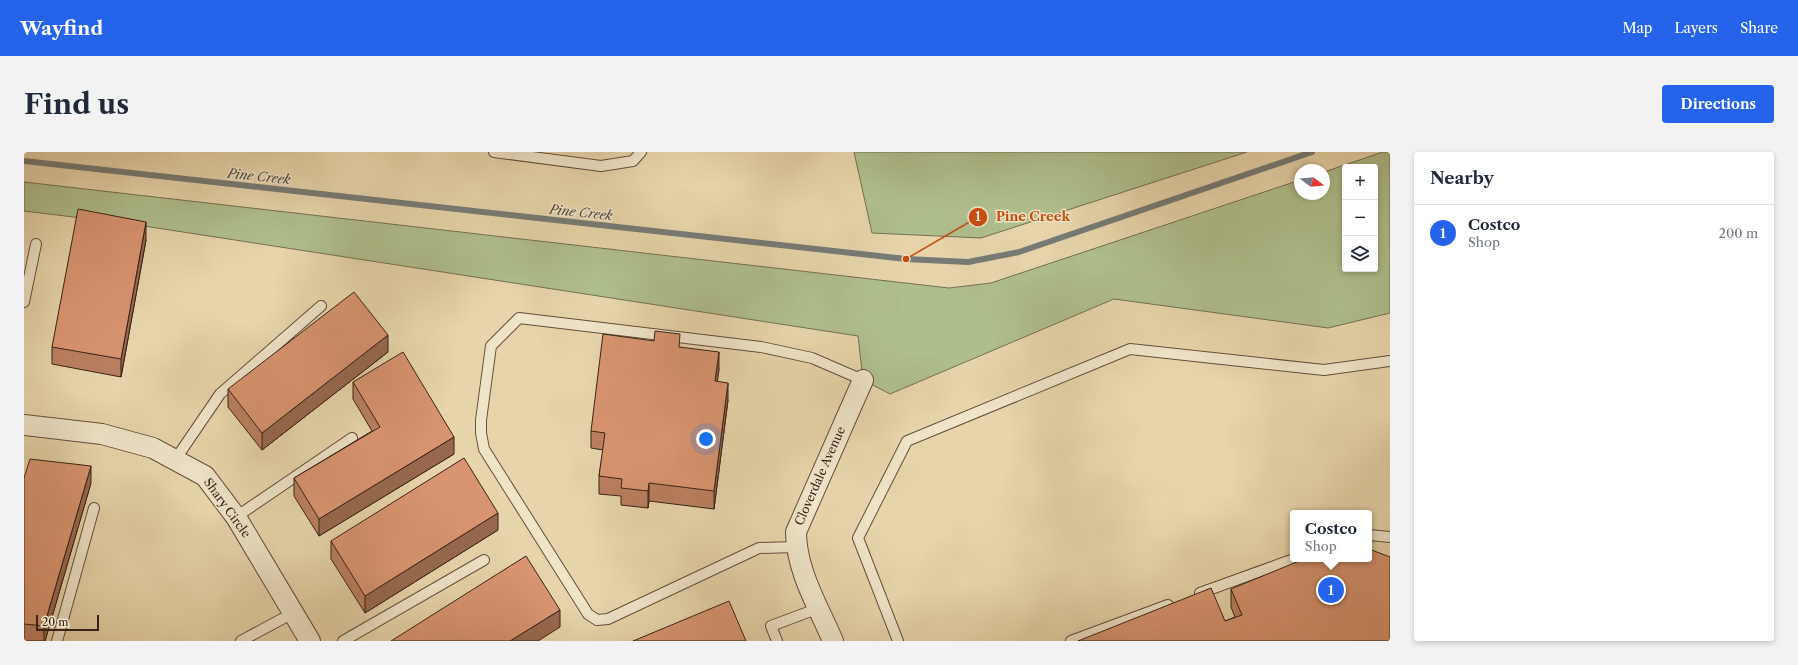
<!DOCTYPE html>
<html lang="en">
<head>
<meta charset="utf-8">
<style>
	:root { --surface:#fff; --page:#f2f2f3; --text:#1f2937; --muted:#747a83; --line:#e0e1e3; --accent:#2563eb }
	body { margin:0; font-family:"Libre Caslon Text",serif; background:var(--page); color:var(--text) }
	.controls { position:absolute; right:12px; top:12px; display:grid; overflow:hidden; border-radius:4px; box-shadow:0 2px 6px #0003 }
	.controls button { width:36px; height:36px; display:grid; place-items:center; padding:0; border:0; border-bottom:1px solid var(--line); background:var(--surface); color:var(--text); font:20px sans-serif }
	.compass { position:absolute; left:1270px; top:12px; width:36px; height:36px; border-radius:50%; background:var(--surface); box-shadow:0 2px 6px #0003; rotate:106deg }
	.scale { position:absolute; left:12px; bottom:10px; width:63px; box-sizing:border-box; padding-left:4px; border:2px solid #392317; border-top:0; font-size:11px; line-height:14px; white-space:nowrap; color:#392317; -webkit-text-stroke:3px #efe3c8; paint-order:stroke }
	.you { position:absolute; left:682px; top:287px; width:14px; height:14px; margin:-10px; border:3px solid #fff; border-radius:50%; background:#1a73e8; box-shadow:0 0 0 6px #1a73e833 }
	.badge { display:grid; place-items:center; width:26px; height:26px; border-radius:50%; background:var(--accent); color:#fff; font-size:13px; font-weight:700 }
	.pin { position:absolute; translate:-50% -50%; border:2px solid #fff; box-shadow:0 1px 4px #0006 }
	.popup { position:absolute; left:1266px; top:358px; width:82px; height:52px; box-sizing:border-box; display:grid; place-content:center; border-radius:4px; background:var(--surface); filter:drop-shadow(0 1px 3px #0005); font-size:13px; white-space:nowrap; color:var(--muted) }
	.popup b { font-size:15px; color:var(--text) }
	.popup::after { content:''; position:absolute; left:50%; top:100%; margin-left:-8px; border:8px solid transparent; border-top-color:var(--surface) }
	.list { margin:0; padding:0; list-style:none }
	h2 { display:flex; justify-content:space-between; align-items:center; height:52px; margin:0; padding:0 16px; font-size:17px }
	h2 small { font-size:13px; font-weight:400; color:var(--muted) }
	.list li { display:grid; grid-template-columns:26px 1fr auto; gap:12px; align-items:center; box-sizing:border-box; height:56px; padding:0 16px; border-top:1px solid var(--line) }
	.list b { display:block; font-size:15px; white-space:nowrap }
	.list p { margin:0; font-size:13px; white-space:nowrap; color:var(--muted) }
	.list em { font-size:13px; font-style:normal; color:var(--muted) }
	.icon { flex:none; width:22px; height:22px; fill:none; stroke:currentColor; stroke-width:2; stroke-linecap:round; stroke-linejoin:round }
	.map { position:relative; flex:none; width:1366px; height:489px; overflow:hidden; border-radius:4px }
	header { display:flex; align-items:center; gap:24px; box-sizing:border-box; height:56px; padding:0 20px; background:var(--accent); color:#fff }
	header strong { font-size:19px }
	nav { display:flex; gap:22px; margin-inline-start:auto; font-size:14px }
	.intro { display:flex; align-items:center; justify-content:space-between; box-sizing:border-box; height:96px; padding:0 24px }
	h1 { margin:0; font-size:28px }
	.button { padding:10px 18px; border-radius:4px; background:var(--accent); color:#fff; font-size:14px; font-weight:700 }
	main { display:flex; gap:24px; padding:0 24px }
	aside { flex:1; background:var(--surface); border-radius:4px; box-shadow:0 2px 6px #0003 }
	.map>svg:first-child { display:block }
	.green { fill:#afbe8d; stroke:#747052; fill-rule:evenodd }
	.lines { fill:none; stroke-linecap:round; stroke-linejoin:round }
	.stream { stroke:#767b76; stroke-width:6 }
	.lane-casing { stroke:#644f3c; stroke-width:12 }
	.street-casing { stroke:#644f3c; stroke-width:22 }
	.lane { stroke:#efe3c8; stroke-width:10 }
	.street { stroke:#efe3c8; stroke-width:20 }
	.wall { fill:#ba7f60; stroke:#392317 }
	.shaded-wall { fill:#97684e; stroke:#392317 }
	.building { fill:#d89470; stroke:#392317 }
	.labels { text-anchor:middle; stroke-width:3; stroke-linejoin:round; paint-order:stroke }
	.street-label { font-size:12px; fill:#392317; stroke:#efe3c8 }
	.water-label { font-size:13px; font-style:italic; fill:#52483e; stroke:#efe3c8 }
	.leader { fill:none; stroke:#c54e0e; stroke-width:1.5 }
	.callout-dot { fill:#c54e0e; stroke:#efe3c8; stroke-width:1.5 }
	.mark-label { font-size:12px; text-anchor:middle; font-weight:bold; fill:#fff }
	.callout-label { font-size:13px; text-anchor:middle; font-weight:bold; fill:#c54e0e; stroke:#efe3c8; stroke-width:3; stroke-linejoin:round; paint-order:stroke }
</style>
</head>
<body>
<header>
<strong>Wayfind</strong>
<nav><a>Map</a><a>Layers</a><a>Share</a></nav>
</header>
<div class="intro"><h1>Find us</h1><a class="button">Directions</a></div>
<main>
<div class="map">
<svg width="1366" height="489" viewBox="0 0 1366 489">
	<rect width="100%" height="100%" fill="#e7d4aa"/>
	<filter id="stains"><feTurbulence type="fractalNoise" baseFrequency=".005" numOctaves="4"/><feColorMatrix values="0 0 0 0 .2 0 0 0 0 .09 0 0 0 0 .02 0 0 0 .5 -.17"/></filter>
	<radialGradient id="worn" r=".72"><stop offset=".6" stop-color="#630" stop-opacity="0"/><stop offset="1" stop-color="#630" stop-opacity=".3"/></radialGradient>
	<g class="green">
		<path d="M 830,0 L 1223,0 L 957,86 L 848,81 Z"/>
		<path d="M 1359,0 L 1366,0 L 1366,161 L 1304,176 L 1090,147 L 866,242 L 839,228 L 834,184 L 107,72 L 0,59 L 0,30 L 925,136 L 967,131 L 1276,28 L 1276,42 L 1300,42 L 1300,20 ZM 1321,15 L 1351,15 L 1351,117 L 1321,117 Z"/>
	</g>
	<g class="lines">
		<path class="stream" d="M 0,9 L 882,107 L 944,110 L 995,100 L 1288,0"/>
		<defs>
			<g id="lane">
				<path d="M 470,0 L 577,14 L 609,9 L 617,0"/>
				<path d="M 0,150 L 12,92"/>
				<path d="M 151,308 L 196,242 L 297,154"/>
				<path d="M 212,365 L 328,286"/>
				<path d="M 1345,383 L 1366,385"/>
				<path d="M 772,395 L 735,396 L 584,467 L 573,468 L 564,462 L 460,297 L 457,281 L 457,268 L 467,194 L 495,166 L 737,195 L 788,206 L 839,228"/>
				<path d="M 1176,441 L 1270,407"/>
				<path d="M 33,489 L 70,356"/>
				<path d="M 217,489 L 269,461"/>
				<path d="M 319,489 L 460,408"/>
				<path d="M 753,489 L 747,474 L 795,456"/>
				<path d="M 874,489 L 834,386 L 883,289 L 1106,197 L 1300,218 L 1366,209"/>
				<path d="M 1047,489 L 1144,453"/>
			</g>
			<g id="street">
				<path d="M 0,273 L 78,282 L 129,296 L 181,324 L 212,365 L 286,489"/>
				<path d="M 809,489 C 794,454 772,418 772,380 L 839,228"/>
			</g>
		</defs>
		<use href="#lane" class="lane-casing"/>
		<use href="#street" class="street-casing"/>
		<use href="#lane" class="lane"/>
		<use href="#street" class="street"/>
	</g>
	<g class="wall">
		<path d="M 122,88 L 97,225 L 28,212 L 28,195 Z"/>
		<path d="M 656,195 L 695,217 L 693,230 L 704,248 L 690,357 L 625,349 L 624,356 L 597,353 L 597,344 L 575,342 L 575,324 L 579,298 L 567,296 L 567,279 Z"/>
		<path d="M 364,200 L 238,298 L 204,255 L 204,237 Z"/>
		<path d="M 329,230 L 430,302 L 295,384 L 270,344 L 270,326 L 348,279 L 329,247 Z"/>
		<path d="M 0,326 L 67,331 L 21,489 L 0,489 Z"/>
		<path d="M 474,378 L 341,461 L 307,407 L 307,389 Z"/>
		<path d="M 1207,437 L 1366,489 L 1054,489 L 1201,469 L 1211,465 L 1207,455 Z"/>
	</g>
	<g class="shaded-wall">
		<path d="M 122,70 L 122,88 L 97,225 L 97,207 Z"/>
		<path d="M 364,183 L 364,200 L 238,298 L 238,281 Z"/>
		<path d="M 695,200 L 695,217 L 691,247 L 691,229 Z"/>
		<path d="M 704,231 L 704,248 L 690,357 L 690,339 Z"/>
		<path d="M 430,285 L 430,302 L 295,384 L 295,367 Z"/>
		<path d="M 67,314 L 67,331 L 21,489 L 20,489 L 20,474 Z"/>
		<path d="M 625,331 L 625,349 L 624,356 L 624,339 Z"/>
		<path d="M 474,361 L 474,378 L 341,461 L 341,444 Z"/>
		<path d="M 536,458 L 536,475 L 514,489 L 486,489 Z"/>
	</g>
	<g class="building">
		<path d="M 54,57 L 122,70 L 97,207 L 28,195 Z"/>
		<path d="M 330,140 L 364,183 L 238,281 L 204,237 Z"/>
		<path d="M 631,179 L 656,182 L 655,195 L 695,200 L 691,229 L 704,231 L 690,339 L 625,331 L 624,339 L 597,336 L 598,327 L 575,324 L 581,281 L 567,279 L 579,182 L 630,189 Z"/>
		<path d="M 379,200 L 430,285 L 295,367 L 270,326 L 356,275 L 329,230 Z"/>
		<path d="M 440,306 L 474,361 L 341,444 L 307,389 Z"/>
		<path d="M 6,307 L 67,314 L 20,474 L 0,472 L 0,326 Z"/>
		<path d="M 1345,397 L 1366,405 L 1366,489 L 1054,489 L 1187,436 L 1201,469 L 1218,463 L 1207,437 L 1280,407 L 1345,407 Z"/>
		<path d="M 502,404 L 536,458 L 486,489 L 367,489 Z"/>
		<path d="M 705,449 L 722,489 L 609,489 Z"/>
	</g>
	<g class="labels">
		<g class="street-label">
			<text transform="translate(796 324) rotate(-66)" y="4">Cloverdale Avenue</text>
			<text transform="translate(203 356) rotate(54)" y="4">Shary Circle</text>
		</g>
		<g class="water-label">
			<text transform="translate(235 24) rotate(6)" y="5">Pine Creek</text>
			<text transform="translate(557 60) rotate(6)" y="5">Pine Creek</text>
		</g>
	</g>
	<path class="leader" d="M882 107L954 65"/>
	<g class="callout-dot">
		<circle cx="882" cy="107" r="4"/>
		<circle cx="954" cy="65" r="10"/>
	</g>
	<g class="mark-label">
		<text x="954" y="69">1</text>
	</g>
	<g class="callout-label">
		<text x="1009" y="69">Pine Creek</text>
	</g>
	<rect width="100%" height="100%" filter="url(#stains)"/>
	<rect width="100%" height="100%" fill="url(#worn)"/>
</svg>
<div class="controls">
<button>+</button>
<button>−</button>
<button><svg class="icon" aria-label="layers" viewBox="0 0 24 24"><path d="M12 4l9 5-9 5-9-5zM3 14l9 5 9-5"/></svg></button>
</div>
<svg class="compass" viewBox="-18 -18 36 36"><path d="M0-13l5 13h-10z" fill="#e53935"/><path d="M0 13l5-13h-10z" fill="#747a83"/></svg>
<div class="scale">20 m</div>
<div class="you"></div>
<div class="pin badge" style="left:1307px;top:438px">1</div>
<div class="popup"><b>Costco</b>Shop</div>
</div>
<aside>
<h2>Nearby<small></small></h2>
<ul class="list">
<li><span class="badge">1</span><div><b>Costco</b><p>Shop</p></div><em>200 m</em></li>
</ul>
</aside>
</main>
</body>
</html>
